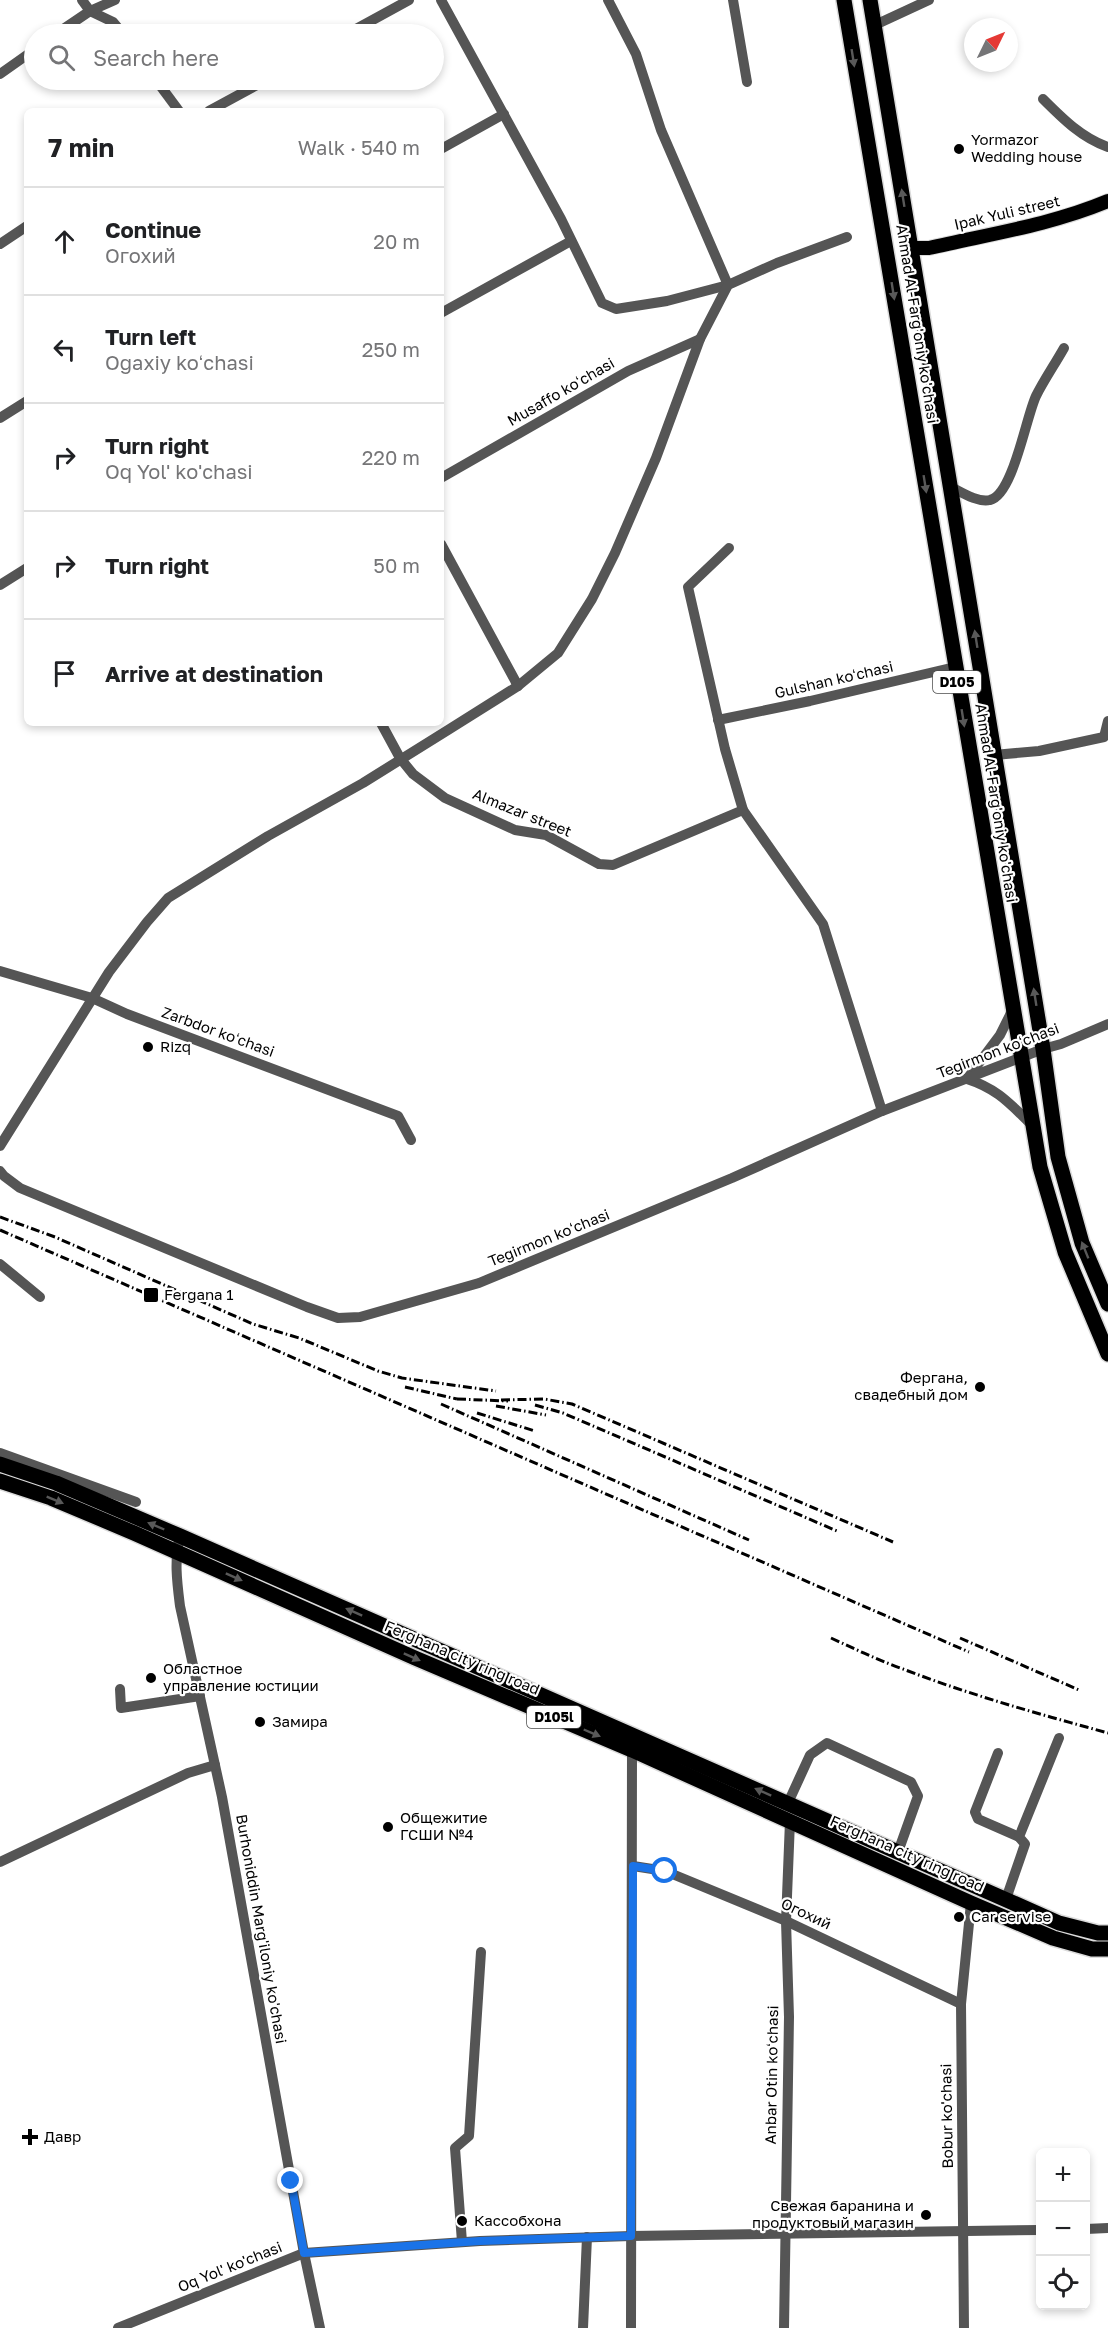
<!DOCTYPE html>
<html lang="en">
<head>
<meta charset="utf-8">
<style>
	:root { --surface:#fff; --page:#f6f6f6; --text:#202124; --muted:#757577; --line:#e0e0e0 }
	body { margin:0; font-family:"Golos Text",sans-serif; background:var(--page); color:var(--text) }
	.controls { position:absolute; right:18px; bottom:18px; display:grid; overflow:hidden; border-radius:9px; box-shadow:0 3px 9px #0003 }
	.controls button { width:54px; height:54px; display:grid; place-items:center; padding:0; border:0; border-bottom:2px solid var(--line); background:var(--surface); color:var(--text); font:30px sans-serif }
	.compass { position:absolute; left:964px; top:18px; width:54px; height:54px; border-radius:50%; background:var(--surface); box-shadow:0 3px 9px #0003; rotate:47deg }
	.stop { position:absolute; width:18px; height:18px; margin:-14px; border:4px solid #1a73e8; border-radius:50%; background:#fff }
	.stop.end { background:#1a73e8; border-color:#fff; box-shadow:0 2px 6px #0008 }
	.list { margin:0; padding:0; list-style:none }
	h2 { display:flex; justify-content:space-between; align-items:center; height:78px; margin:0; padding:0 24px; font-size:26px }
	h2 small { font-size:20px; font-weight:400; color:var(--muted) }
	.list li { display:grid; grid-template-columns:39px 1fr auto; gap:18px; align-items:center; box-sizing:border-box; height:108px; padding:0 24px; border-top:2px solid var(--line) }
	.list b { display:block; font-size:22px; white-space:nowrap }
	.list p { margin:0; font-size:20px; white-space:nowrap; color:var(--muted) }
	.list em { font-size:20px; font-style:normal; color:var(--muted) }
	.icon { flex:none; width:33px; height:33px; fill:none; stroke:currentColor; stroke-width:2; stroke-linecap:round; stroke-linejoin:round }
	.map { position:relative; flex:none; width:1108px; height:2328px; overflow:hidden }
	.search { position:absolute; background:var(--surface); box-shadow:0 3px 9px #0003; left:24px; top:24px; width:420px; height:66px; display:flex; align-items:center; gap:15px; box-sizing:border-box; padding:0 21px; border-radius:33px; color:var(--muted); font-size:22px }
	.panel { position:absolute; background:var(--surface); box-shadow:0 3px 9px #0003; left:24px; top:108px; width:420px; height:618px; border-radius:9px }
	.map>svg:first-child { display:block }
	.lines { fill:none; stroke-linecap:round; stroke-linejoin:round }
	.major-casing { stroke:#dbdbdb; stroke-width:16 }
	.highway-casing { stroke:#dbdbdb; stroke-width:18 }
	.minor { stroke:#555; stroke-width:10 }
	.major { stroke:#000; stroke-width:14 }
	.highway { stroke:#000; stroke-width:15 }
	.rail { stroke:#000; stroke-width:3; stroke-dasharray:9 3 1.5 3; stroke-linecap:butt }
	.oneway { fill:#595959 }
	.route { stroke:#1a73e8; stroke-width:8 }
	.poi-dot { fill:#000; stroke:#fff; stroke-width:2 }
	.labels { text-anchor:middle; stroke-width:4.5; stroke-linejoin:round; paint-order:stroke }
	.shield { fill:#fff; stroke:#4c4c4c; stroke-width:1.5 }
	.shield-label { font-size:14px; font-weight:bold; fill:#000 }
	.poi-label { font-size:15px; fill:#000; stroke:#fff; text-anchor:start }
	.street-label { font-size:15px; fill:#000; stroke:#fff }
</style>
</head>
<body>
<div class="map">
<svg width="1108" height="2328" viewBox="0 0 1108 2328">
	<rect width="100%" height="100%" fill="#fff"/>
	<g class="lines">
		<defs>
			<path id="major" d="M 912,248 L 929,248 C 989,234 1051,225 1108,201"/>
			<g id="highway">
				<path d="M 844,0 L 1040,1167 L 1065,1252 L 1108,1354"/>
				<path d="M 870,0 L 1043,1049 L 1058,1157 L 1082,1243 L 1108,1304"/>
				<path d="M 0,1464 L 56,1483 L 180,1536 L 1059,1923 L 1098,1933 L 1108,1933"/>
				<path d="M 0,1481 L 51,1498 L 134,1533 L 415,1658 L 632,1750 L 971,1903 L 1053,1938 L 1092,1949 L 1108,1949"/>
			</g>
		</defs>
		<use href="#major" class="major-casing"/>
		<use href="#highway" class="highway-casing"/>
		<g class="minor">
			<path d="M 82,0 L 90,11 L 113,22 L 123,34"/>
			<path d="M 441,0 L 561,219 L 602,303 L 616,309 L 667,301 L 728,285 L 661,130 L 636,54 L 608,0"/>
			<path d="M 733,0 L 747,82"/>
			<path d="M 875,25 L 929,0"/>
			<path d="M 56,34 L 90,11 L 115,0"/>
			<path d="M 347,34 L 409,0"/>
			<path d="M 0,74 L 34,50"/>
			<path d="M 156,80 L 179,111"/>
			<path d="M 1043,99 C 1063,119 1082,138 1108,147"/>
			<path d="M 209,111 L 266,80"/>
			<path d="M 441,149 L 504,114"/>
			<path d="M 0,244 L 27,226"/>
			<path d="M 441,313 L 571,241"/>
			<path d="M 0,418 L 27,401"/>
			<path d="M 441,478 L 628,371 L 700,339"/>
			<path d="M 951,487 C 961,492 978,503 990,500 C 1013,495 1026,417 1036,396 C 1044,380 1055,364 1064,348"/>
			<path d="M 441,544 L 518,686"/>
			<path d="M 729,548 L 688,587 L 725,749 L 743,810 L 823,924 L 882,1111"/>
			<path d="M 0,585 L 27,568"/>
			<path d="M 718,720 L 810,701 L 955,667"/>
			<path d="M 381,723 L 400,758 L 413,774 L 445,798 L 515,830 L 546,835 L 599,864 L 613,865 L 743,810"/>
			<path d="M 994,755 L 1039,751 L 1104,737 L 1108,721"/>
			<path d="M 0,971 L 92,998 L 127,1014 L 398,1116 L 411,1140"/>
			<path d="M 1012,1011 L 1000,1035 L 967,1079 C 998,1089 1010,1104 1032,1125"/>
			<path d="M 0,1146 L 109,972 L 147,922 L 168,898 L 268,836 L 363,783 L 448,730 L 518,686 L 558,653 L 592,599 L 615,553 L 656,458 L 700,339 L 728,285 L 777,263 L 847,237"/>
			<path d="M 0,1171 L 4,1176 L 20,1188 L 307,1307 L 338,1318 L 360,1317 L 479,1283 L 732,1178 L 882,1111 L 1043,1049 L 1061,1044 L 1108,1024"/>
			<path d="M 0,1264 L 40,1297"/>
			<path d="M 0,1453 L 136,1502"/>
			<path d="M 180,1536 C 174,1560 177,1582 180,1606 L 222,1797 L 304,2253 L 320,2328"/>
			<path d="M 120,1689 L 121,1708 L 200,1696"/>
			<path d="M 998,1753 L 975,1812 L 978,1819 L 1019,1837"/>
			<path d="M 788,1803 L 810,1755 L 827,1743 L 911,1782 L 918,1796 L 898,1852"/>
			<path d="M 0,1862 L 188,1773 L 215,1765"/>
			<path d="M 633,1866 L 665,1871 L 786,1921 L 961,2004"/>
			<path d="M 1006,1899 L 1025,1844 L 1019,1837 L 1059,1738"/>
			<path d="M 1086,2229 L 1108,2228"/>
			<path d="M 462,2242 L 455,2148 L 469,2136 L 481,1952"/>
			<path d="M 118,2328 L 304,2253 L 480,2241 L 631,2236 L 1040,2230"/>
			<path d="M 583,2328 L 587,2237"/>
			<path d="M 631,2328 L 632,1750"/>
			<path d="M 784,2328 L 789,2017 L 786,1921 L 790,1821"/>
			<path d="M 964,2328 L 961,2004 L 971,1903"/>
		</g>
		<use href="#major" class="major"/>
		<use href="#highway" class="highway"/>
		<g class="rail">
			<path d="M 0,1217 L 55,1237 L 253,1324 L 299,1338 L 378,1371 L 402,1378 L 496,1391"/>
			<path d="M 0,1230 L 969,1652"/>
			<path d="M 405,1387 L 457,1399"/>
			<path d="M 457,1399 L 508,1401"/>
			<path d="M 501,1400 L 544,1399 L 572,1404 L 893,1542"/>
			<path d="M 441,1404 L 749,1540"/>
			<path d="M 535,1405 L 563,1413 L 837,1531"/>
			<path d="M 496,1406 L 546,1415"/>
			<path d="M 477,1413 L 535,1431"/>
			<path d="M 831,1638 C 855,1649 878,1660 903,1669 C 970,1695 1039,1714 1108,1733"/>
			<path d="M 960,1638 L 1079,1690"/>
		</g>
	</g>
	<defs><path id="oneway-solid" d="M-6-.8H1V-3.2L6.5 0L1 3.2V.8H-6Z" transform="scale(1.5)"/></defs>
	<g class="oneway">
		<use href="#oneway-solid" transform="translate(853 58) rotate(81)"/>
		<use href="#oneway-solid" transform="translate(903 198) rotate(-99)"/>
		<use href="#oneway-solid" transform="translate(893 291) rotate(81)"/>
		<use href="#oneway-solid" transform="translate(925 484) rotate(81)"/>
		<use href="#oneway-solid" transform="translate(976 639) rotate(-99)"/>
		<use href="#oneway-solid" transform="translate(963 718) rotate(81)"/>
		<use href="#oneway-solid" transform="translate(1035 997) rotate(-99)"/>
		<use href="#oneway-solid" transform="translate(1085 1250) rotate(-112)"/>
		<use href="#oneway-solid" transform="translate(55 1500) rotate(22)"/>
		<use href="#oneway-solid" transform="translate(156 1526) rotate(-157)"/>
		<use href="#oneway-solid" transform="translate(234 1577) rotate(24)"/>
		<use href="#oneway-solid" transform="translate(354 1612) rotate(-156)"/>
		<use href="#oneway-solid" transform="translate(412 1657) rotate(24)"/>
		<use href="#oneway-solid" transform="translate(592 1733) rotate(23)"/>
		<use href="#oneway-solid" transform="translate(763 1792) rotate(-156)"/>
	</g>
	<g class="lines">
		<path class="route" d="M 291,2181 L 304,2253 L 480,2241 L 631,2236 L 633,1866 L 665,1871"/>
	</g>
	<g class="poi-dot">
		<circle cx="959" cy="149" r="6"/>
		<circle cx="148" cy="1047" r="6"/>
		<rect x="143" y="1287" width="16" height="16" rx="3"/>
		<circle cx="980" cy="1387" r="6"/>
		<circle cx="151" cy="1678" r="6"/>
		<circle cx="260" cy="1722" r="6"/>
		<circle cx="388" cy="1827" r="6"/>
		<circle cx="959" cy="1917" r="6"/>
		<path d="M27 2128h6v6h6v6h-6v6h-6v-6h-6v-6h6z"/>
		<circle cx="926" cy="2215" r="6"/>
		<circle cx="462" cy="2221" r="6"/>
	</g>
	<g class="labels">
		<g class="shield">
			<rect x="933" y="671" width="48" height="22" rx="4.5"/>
			<rect x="527" y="1706" width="54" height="22" rx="4.5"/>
		</g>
		<g class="shield-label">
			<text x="957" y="687">D105</text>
			<text x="554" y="1722">D105l</text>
		</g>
		<g class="poi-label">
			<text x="971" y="145">Yormazor<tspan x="971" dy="17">Wedding house</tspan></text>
			<text x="160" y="1052">Rizq</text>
			<text x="164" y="1300">Fergana 1</text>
			<text x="968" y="1383" text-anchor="end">Фергана,<tspan x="968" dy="17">свадебный дом</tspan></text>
			<text x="163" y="1674">Областное<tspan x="163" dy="17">управление юстиции</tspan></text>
			<text x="272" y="1727">Замира</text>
			<text x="400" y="1823">Общежитие<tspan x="400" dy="17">ГСШИ №4</tspan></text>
			<text x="971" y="1922">Car servise</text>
			<text x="44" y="2142">Давр</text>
			<text x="914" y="2211" text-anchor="end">Свежая баранина и<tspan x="914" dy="17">продуктовый магазин</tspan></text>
			<text x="474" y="2226">Кассобхона</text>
		</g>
		<g class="street-label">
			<text transform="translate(1007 213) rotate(-13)" y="5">Ipak Yuli street</text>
			<text transform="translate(917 324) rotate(81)" y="5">Ahmad Al-Farg'oniy ko'chasi</text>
			<text transform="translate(561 392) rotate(-30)" y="5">Musaffo koʻchasi</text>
			<text transform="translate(834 680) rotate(-13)" y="5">Gulshan koʻchasi</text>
			<text transform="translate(996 803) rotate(81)" y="5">Ahmad Al-Farg'oniy ko'chasi</text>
			<text transform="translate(522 813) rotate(22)" y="5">Almazar street</text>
			<text transform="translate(218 1032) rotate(20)" y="5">Zarbdor koʻchasi</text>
			<text transform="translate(998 1051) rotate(-21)" y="5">Tegirmon koʻchasi</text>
			<text transform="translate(549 1238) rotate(-22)" y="5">Tegirmon koʻchasi</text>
			<text transform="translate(462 1658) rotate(23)" y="5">Ferghana city ring road</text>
			<text transform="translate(907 1854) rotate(24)" y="5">Ferghana city ring road</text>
			<text transform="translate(806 1914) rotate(25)" y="5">Огохий</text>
			<text transform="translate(261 1929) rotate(80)" y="5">Burhoniddin Marg'iloniy ko'chasi</text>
			<text transform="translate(772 2075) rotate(-89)" y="5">Anbar Otin koʻchasi</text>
			<text transform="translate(947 2116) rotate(-91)" y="5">Bobur ko'chasi</text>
			<text transform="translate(230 2267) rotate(-22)" y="5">Oq Yol' ko'chasi</text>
		</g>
	</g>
</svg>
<div class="controls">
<button>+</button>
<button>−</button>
<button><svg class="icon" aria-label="locate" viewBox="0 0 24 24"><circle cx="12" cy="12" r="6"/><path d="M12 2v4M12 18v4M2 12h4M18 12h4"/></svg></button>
</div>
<svg class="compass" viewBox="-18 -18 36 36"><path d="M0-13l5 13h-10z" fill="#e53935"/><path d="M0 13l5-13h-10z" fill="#757577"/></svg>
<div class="stop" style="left:665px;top:1871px"></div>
<div class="stop end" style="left:291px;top:2181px"></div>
<div class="search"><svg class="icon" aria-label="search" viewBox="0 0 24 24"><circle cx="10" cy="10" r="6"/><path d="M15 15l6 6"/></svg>Search here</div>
<section class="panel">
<h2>7 min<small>Walk · 540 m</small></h2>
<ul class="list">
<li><svg class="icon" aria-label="ahead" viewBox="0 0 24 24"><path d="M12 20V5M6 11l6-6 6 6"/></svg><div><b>Continue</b><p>Огохий</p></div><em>20 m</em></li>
<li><svg class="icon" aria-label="left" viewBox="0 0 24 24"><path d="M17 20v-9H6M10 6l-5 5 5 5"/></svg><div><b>Turn left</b><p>Ogaxiy koʻchasi</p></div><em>250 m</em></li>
<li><svg class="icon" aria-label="right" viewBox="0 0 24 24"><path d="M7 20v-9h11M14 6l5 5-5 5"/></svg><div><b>Turn right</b><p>Oq Yol' ko'chasi</p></div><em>220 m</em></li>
<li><svg class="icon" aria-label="right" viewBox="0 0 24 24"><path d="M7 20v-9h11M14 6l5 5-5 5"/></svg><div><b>Turn right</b></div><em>50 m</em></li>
<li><svg class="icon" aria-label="arrive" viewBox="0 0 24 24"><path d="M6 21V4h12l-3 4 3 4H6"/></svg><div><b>Arrive at destination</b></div></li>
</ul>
</section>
</div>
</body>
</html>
